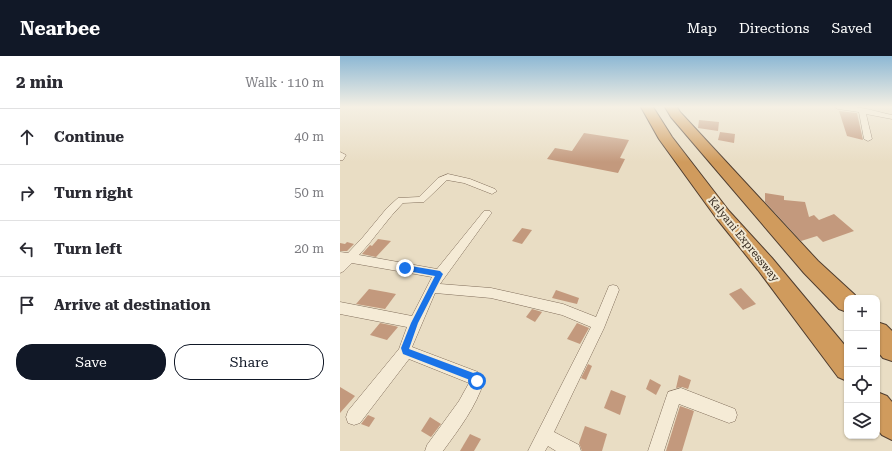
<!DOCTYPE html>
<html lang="en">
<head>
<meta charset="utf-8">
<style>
	:root { --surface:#fff; --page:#f7f7f7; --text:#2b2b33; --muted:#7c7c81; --line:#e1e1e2; --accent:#111827 }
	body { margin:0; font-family:"Roboto Serif",serif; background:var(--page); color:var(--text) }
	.controls { position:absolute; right:12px; bottom:12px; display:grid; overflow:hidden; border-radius:8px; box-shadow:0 1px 3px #0004 }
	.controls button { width:36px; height:36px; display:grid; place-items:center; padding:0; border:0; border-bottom:1px solid var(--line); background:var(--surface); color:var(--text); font:20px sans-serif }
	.stop { position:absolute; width:12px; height:12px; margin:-9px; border:3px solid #1a73e8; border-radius:50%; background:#fff }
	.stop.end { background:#1a73e8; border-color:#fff; box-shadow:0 1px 4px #0008 }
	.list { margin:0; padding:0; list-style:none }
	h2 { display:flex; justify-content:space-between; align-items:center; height:52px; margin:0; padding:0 16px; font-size:17px }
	h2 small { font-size:13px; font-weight:400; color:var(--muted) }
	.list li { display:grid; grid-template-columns:26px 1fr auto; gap:12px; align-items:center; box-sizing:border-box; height:56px; padding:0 16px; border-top:1px solid var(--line) }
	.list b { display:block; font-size:15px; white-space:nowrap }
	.list em { font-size:13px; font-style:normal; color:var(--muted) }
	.actions { display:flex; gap:8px; padding:12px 16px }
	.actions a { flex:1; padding:9px 0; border:1px solid var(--accent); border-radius:16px; text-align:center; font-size:14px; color:var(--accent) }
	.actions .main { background:var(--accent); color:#fff }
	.icon { flex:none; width:22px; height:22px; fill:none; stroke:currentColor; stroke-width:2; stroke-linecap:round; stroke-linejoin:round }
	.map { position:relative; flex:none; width:552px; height:395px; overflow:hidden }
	header { display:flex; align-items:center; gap:24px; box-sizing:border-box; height:56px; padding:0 20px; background:var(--accent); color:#fff }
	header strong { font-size:19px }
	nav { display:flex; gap:22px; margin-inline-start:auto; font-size:14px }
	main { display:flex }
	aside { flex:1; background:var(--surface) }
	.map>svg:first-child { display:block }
	.building { fill:#c3997d }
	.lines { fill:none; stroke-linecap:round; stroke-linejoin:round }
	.street-casing { stroke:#826f5c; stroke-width:1 }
	.highway-casing { stroke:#503e30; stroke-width:2 }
	.street { fill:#f5ebd6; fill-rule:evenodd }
	.highway { fill:#d09b5d; fill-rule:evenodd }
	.route { fill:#1a73e8 }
	.labels { text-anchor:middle; stroke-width:4; stroke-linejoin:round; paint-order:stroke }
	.street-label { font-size:11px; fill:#33281f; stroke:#f1e8d3 }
</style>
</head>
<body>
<header>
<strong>Nearbee</strong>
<nav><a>Map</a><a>Directions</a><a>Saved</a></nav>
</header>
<main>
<aside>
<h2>2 min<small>Walk · 110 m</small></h2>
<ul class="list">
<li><svg class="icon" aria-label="ahead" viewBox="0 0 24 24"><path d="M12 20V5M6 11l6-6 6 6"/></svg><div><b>Continue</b></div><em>40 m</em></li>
<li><svg class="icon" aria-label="right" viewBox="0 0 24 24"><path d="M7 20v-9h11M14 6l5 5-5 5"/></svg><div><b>Turn right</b></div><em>50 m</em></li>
<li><svg class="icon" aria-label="left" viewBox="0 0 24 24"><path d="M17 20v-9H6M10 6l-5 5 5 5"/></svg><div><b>Turn left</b></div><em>20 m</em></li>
<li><svg class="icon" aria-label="arrive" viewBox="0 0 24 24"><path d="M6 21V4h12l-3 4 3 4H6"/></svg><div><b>Arrive at destination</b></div></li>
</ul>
<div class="actions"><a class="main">Save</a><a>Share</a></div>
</aside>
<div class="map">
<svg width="552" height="395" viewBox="0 0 552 395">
	<rect width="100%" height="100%" fill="#e9ddc4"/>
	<g class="building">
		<path d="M 499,55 L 517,57 L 523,84 L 507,80 Z"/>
		<path d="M 359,64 L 379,66 L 378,75 L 358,72 Z"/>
		<path d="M 380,76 L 395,78 L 394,87 L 378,84 Z"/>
		<path d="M 244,77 L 289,84 L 280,102 L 285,103 L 278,117 L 207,103 L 215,92 L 232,95 Z"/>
		<path d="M 425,137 L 444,140 L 444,144 L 465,146 L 469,161 L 474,159 L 479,164 L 494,158 L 514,175 L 483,186 L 477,180 L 461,185 L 425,146 Z"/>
		<path d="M 182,172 L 192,174 L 182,188 L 172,185 Z"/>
		<path d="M 38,183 L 51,185 L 36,201 L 22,198 L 30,189 L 32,190 Z"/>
		<path d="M 7,186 L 14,188 L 7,195 L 0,195 L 0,187 L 5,188 Z"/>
		<path d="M 401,232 L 416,248 L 403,254 L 389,238 Z"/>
		<path d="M 29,233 L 46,236 L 56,238 L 45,253 L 16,248 Z"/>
		<path d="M 216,234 L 239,242 L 237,248 L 212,242 Z"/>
		<path d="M 192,253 L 202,256 L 195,266 L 186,261 Z"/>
		<path d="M 40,267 L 55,270 L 58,271 L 47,284 L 30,279 Z"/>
		<path d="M 237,267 L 249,272 L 240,288 L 227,283 Z"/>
		<path d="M 248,308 L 252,310 L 246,324 L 241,322 Z"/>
		<path d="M 339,319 L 351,324 L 348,333 L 342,331 L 336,332 Z"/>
		<path d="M 310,323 L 321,329 L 316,339 L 306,333 Z"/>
		<path d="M 0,331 L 15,340 L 0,357 Z"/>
		<path d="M 271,334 L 286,340 L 280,359 L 264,352 Z"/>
		<path d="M 340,350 L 354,355 L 342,395 L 326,395 Z"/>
		<path d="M 28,359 L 35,362 L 29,371 L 21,368 Z"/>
		<path d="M 90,361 L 101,368 L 91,381 L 81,375 Z"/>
		<path d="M 245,370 L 267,378 L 262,395 L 242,395 L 239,387 Z"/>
		<path d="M 130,378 L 141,383 L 134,395 L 120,395 Z"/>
	</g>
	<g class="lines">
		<defs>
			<g id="street">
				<path d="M 495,51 C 514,48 533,55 552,59 L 552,63 L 526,58 L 532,83 L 528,85 L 524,83 L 519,56 L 498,53 Z"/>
				<path d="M 0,96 L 6,99 L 3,104 L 0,104 Z"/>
				<path d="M 108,118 L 130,123 L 155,133 L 157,135 L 152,138 L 124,127 L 107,124 L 84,146 L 63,147 C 47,163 35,182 19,199 L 97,213 L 144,155 L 150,155 L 152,157 L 150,159 L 100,228 L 151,232 L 223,248 L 256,261 L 269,230 L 273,229 L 277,230 L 279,234 L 264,272 L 214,376 L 239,389 L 241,395 L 216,395 L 208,390 L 205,395 L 188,395 L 251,271 L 222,259 L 151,242 L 95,237 L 72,291 L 138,316 L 144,325 C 136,351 119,373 103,395 L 85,395 L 87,389 L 119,345 L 129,327 L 69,303 L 20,367 L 14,369 L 8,367 L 6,361 L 8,355 L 59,293 L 67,271 L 0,258 L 0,246 L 72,260 L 92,221 L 12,207 L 4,215 L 0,217 L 0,196 L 8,197 L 23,181 L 47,152 L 58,142 L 79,141 L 98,122 Z"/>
				<path d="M 341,332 L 395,353 L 397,359 L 395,365 L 389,367 L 339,348 L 324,395 L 308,395 L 328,336 Z"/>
			</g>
			<g id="highway">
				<path d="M 301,51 L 313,51 L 332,81 L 389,155 L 432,202 L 507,292 L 507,325 L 498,321 L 418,214 L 377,163 L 319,83 Z"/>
				<path d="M 325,51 L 337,51 L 340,56 L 478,205 L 515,239 L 516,242 L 507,242 L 507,256 L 499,253 L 464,217 L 331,61 Z"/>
				<path d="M 537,266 L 546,269 L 552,275 L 552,305 L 543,302 L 537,295 Z"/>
				<path d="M 537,336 L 547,340 L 552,346 L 552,384 L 542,379 L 537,373 Z"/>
			</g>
		</defs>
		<use href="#street" class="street-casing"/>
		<use href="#highway" class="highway-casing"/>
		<use href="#street" class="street"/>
		<use href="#highway" class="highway"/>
	</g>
	<linearGradient id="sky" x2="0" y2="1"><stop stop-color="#8db8d4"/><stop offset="0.48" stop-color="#f5f0e4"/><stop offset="1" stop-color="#f5f0e4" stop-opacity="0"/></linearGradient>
	<rect width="552" height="106" fill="url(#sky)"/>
	<path class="route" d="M 65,209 L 100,215 L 103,218 L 78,267 L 69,293 L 136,318 L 142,325 L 140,328 L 137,329 L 130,324 L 63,298 L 61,292 L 71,267 L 95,220 L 62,214 L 61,212 Z"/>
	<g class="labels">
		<g class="street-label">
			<text transform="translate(404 183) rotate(51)" y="4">Kalyani Expressway</text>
		</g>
	</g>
</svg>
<div class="controls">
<button>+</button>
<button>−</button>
<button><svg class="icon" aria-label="locate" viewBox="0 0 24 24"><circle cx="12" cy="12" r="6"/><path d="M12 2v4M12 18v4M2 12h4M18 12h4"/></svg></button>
<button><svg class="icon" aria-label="layers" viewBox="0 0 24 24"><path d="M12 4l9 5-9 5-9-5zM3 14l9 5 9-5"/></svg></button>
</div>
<div class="stop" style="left:137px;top:325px"></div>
<div class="stop end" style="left:65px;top:212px"></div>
</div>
</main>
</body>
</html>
